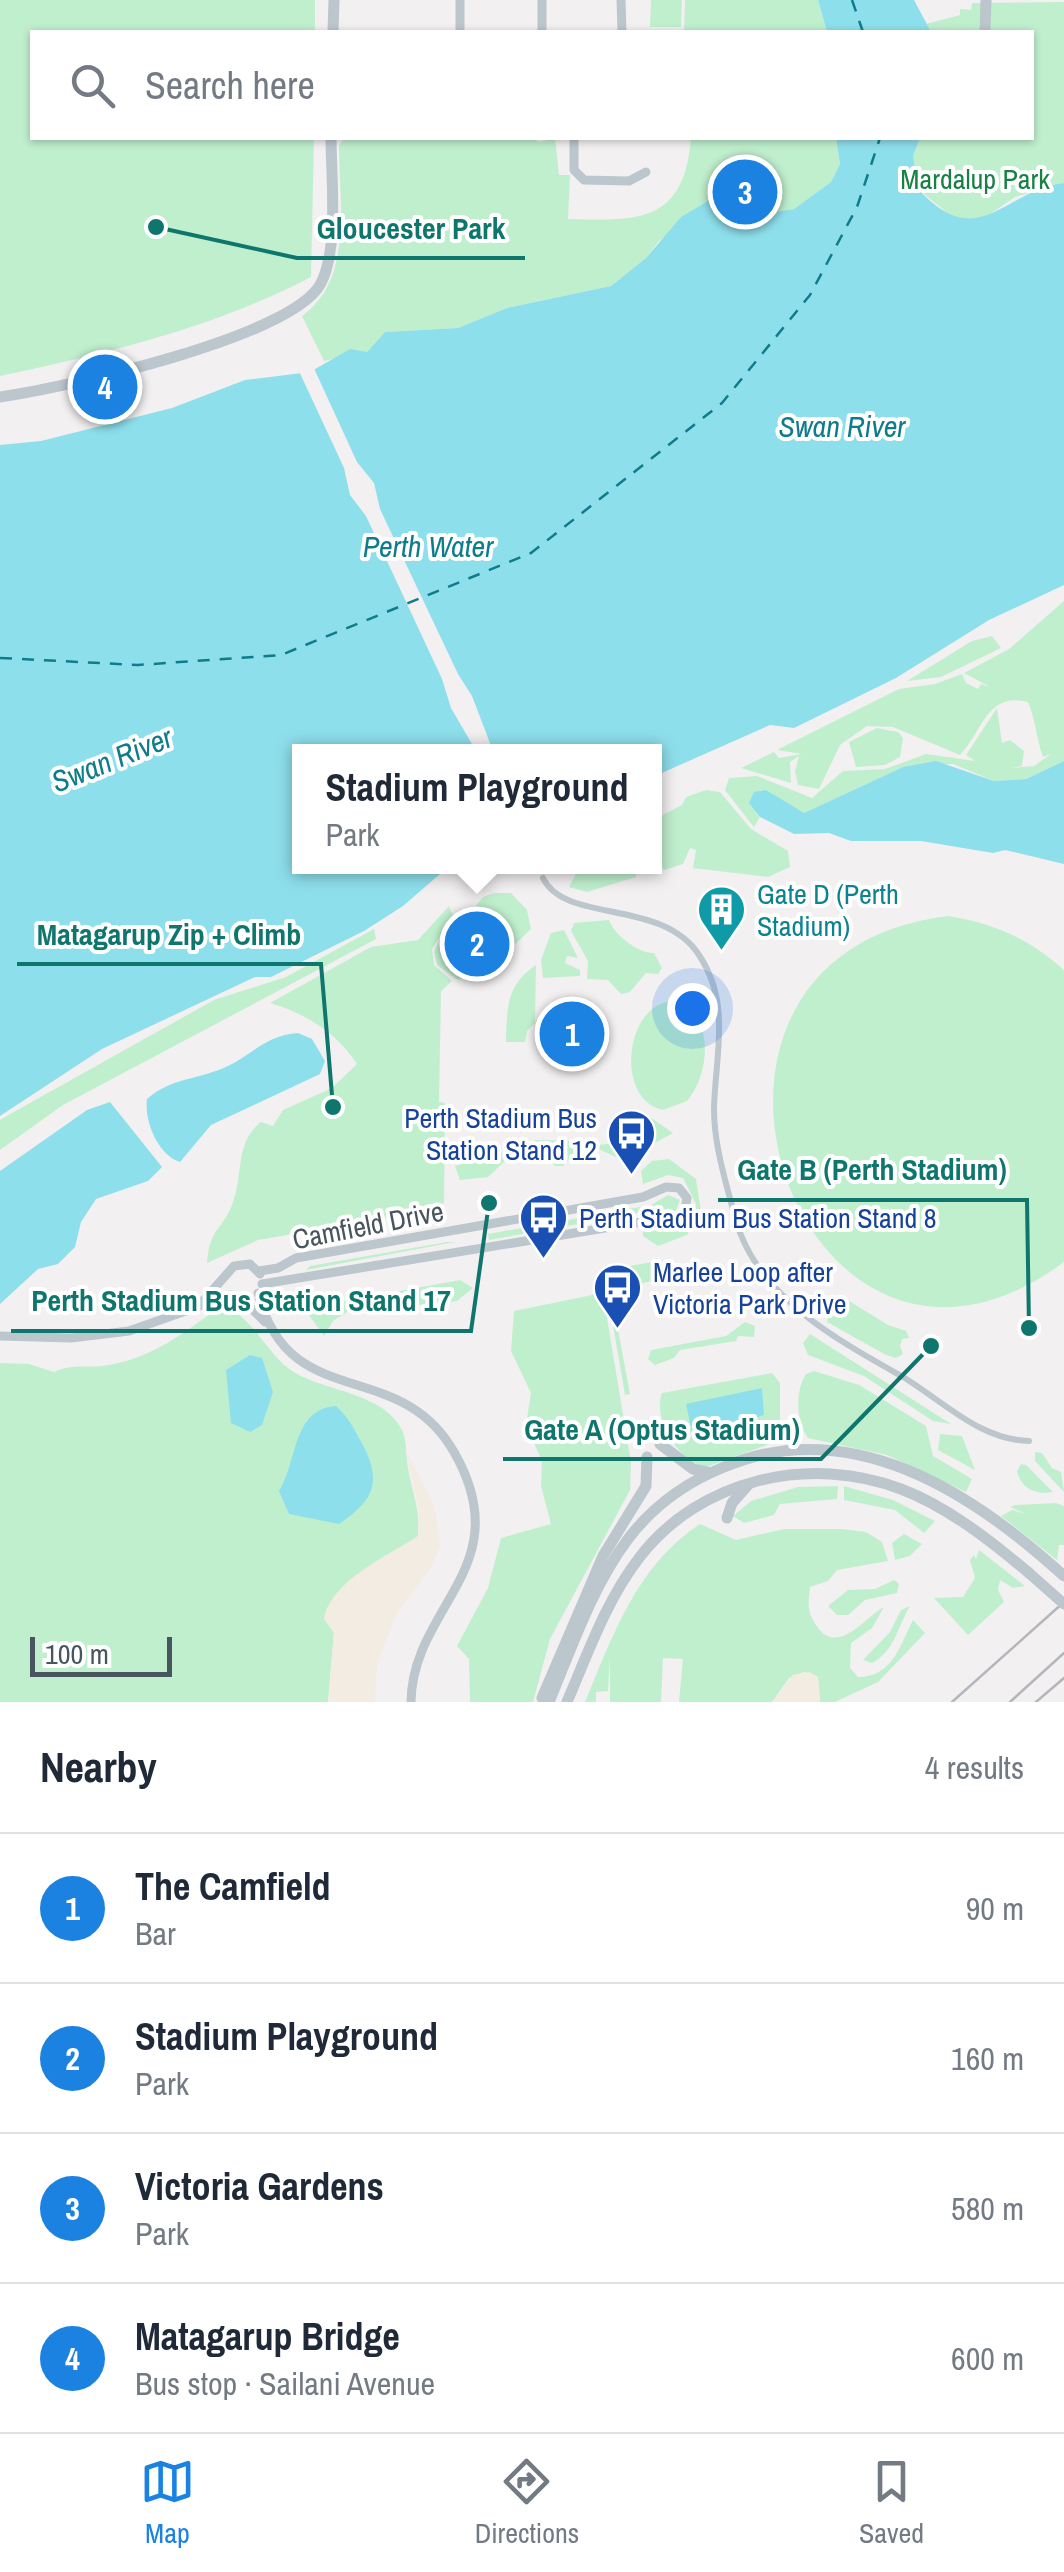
<!DOCTYPE html>
<html lang="en">
<head>
<meta charset="utf-8">
<style>
	:root { --surface:#fff; --page:#f6f6f7; --text:#1f2937; --muted:#747a83; --line:#e0e1e3; --accent:#1b82e2 }
	body { margin:0; font-family:"Archivo Narrow",sans-serif; background:var(--page); color:var(--text) }
	.scale { position:absolute; left:30px; bottom:25px; width:142px; box-sizing:border-box; padding-left:10px; border:5px solid #48555e; border-top:0; font-size:28px; line-height:35px; white-space:nowrap; color:#48555e; -webkit-text-stroke:8px #fff; paint-order:stroke }
	.you { position:absolute; left:692px; top:1008px; width:35px; height:35px; margin:-25px; border:8px solid #fff; border-radius:50%; background:#1a73e8; box-shadow:0 0 0 15px #1a73e833 }
	.badge { display:grid; place-items:center; width:65px; height:65px; border-radius:50%; background:var(--accent); color:#fff; font-size:32px; font-weight:700 }
	.pin { position:absolute; translate:-50% -50%; border:5px solid #fff; box-shadow:0 2px 10px #0006 }
	.popup { position:absolute; left:292px; top:744px; width:370px; height:130px; box-sizing:border-box; display:grid; place-content:center; border-radius:0px; background:var(--surface); filter:drop-shadow(0 2px 8px #0005); font-size:32px; white-space:nowrap; color:var(--muted) }
	.popup b { font-size:38px; color:var(--text) }
	.popup::after { content:''; position:absolute; left:50%; top:100%; margin-left:-20px; border:20px solid transparent; border-top-color:var(--surface) }
	.list { margin:0; padding:0; list-style:none }
	h2 { display:flex; justify-content:space-between; align-items:center; height:130px; margin:0; padding:0 40px; font-size:42px }
	h2 small { font-size:32px; font-weight:400; color:var(--muted) }
	.list li { display:grid; grid-template-columns:65px 1fr auto; gap:30px; align-items:center; box-sizing:border-box; height:150px; padding:0 40px; border-top:2px solid var(--line) }
	.list b { display:block; font-size:38px; white-space:nowrap }
	.list p { margin:0; font-size:32px; white-space:nowrap; color:var(--muted) }
	.list em { font-size:32px; font-style:normal; color:var(--muted) }
	.icon { flex:none; width:55px; height:55px; fill:none; stroke:currentColor; stroke-width:2; stroke-linecap:round; stroke-linejoin:round }
	.map { position:relative; flex:none; width:1064px; height:1702px; overflow:hidden }
	.search { position:absolute; background:var(--surface); box-shadow:0 2px 8px #0004; left:30px; right:30px; top:30px; height:110px; display:flex; align-items:center; gap:25px; box-sizing:border-box; padding:0 35px; border-radius:0px; color:var(--muted); font-size:38px }
	.sheet { height:730px; background:var(--surface) }
	nav { display:flex; justify-content:space-around; align-items:center; box-sizing:border-box; height:140px; border-top:2px solid var(--line); background:var(--surface); font-size:28px; color:var(--muted) }
	nav a { display:grid; justify-items:center; gap:5px }
	nav .on { color:var(--accent) }
	.map>svg:first-child { display:block }
	.green { fill:#c0efce }
	.sand { fill:#f3ece2 }
	.water { fill:#8edfec }
	.pier { fill:#f3f0f1 }
	.lines { fill:none; stroke-linecap:round; stroke-linejoin:round }
	.ferry { stroke:#0f7c8c; stroke-width:2.5; stroke-dasharray:12 10; stroke-linecap:butt }
	.pedestrian { stroke:#bcc6cd; stroke-width:6 }
	.minor { stroke:#bcc6cd; stroke-width:9 }
	.tertiary { stroke:#bcc6cd; stroke-width:11 }
	.rail { stroke:#b3b6bb; stroke-width:2.5 }
	.tertiary-bridge { stroke:#bcc6cd; stroke-width:11 }
	.labels { text-anchor:middle; stroke-width:8; stroke-linejoin:round; paint-order:stroke }
	.park-label { font-size:28px; fill:#188044; stroke:#fff }
	.culture-label { font-size:28px; fill:#0d838f; stroke:#fff; text-anchor:start }
	.transit-label { font-size:28px; fill:#164399; stroke:#fff; text-anchor:start }
	.street-label { font-size:28px; fill:#48555e; stroke:#fff }
	.water-label { font-size:30px; font-style:italic; fill:#0f7c8c; stroke:#fff }
	.leader { fill:none; stroke:#0f766e; stroke-width:4 }
	.callout-dot { fill:#0f766e; stroke:#fff; stroke-width:4 }
	.callout-label { font-size:30px; text-anchor:middle; font-weight:bold; fill:#0f766e; stroke:#fff; stroke-width:8; stroke-linejoin:round; paint-order:stroke }
</style>
</head>
<body>
<div class="map">
<svg width="1064" height="1702" viewBox="0 0 1064 1702">
	<rect width="100%" height="100%" fill="#f3f0f1"/>
	<g class="green">
		<path d="M 0,0 L 315,0 L 315,32 L 32,32 L 32,138 L 314,138 L 311,277 C 213,328 108,353 0,376 Z"/>
		<path d="M 651,0 L 682,0 L 681,27 L 650,27 Z"/>
		<path d="M 685,0 L 818,0 L 827,32 L 684,32 Z"/>
		<path d="M 1064,2 L 1064,183 L 1015,197 L 983,219 L 955,219 L 919,190 L 913,156 L 920,138 L 1032,138 L 1032,32 L 931,32 L 926,24 L 960,15 L 960,9 L 971,10 L 972,3 Z"/>
		<path d="M 344,138 L 529,138 L 540,142 L 555,138 L 559,175 L 570,175 L 568,219 C 639,221 684,223 691,138 L 836,138 L 840,164 L 831,182 L 794,209 L 726,219 L 720,206 L 723,199 L 718,195 L 659,241 L 646,258 L 611,286 L 507,308 L 458,328 L 385,332 L 367,352 L 324,361 L 302,316 C 354,279 339,202 339,146 Z"/>
		<path d="M 1064,601 L 1064,761 L 1026,779 L 994,781 L 953,764 L 903,767 L 804,813 L 760,790 L 756,813 L 760,817 L 754,827 L 725,790 L 729,778 L 757,776 L 812,798 L 843,771 L 885,769 L 926,754 L 975,761 L 966,755 L 997,708 L 1002,743 L 1010,740 L 1024,751 L 1022,766 L 1011,768 L 1034,766 L 1051,754 L 1043,757 C 1036,738 1036,721 1028,702 C 986,692 984,730 960,755 L 893,727 L 867,726 L 840,745 L 819,789 L 798,785 L 795,771 L 799,756 L 790,762 L 791,783 L 741,768 L 774,752 L 779,758 L 802,754 L 777,750 L 899,689 L 935,684 L 962,674 L 966,683 L 978,689 L 981,684 L 990,687 L 964,673 L 1009,649 Z"/>
		<path d="M 992,636 L 1001,648 L 941,677 L 907,681 L 972,641 Z"/>
		<path d="M 877,728 L 898,732 L 903,738 L 900,757 L 885,765 L 856,767 L 849,742 Z"/>
		<path d="M 706,790 L 720,792 L 751,829 L 788,851 L 790,867 L 768,877 L 693,868 L 696,850 L 690,848 L 683,864 L 664,870 L 655,858 L 655,819 L 682,805 L 686,797 Z"/>
		<path d="M 655,864 L 659,871 L 636,873 L 636,877 L 587,892 L 569,887 L 579,867 Z"/>
		<path d="M 494,893 L 511,893 L 527,910 L 531,929 L 486,972 L 458,980 L 437,965 L 434,952 L 446,926 L 466,918 L 483,897 Z"/>
		<path d="M 449,906 L 453,916 L 432,949 L 434,965 L 452,981 L 441,991 L 439,1102 L 445,1103 L 444,1203 L 436,1209 L 258,1240 L 207,1263 C 210,1227 221,1232 232,1205 C 244,1175 234,1143 261,1122 L 273,1126 L 283,1110 L 332,1088 L 357,1064 C 337,1033 305,1013 270,1003 L 371,947 L 418,940 Z"/>
		<path d="M 948,916 C 996,924 1027,938 1064,970 L 1064,1262 C 800,1458 625,955 948,916 Z"/>
		<path d="M 609,920 C 614,935 639,954 654,953 L 662,968 L 658,974 L 646,973 L 630,992 L 621,994 L 608,980 L 587,979 L 588,961 L 571,931 L 574,923 Z"/>
		<path d="M 374,929 L 376,939 L 63,1105 L 0,1150 L 0,1120 L 12,1113 L 214,1000 L 286,977 Z"/>
		<path d="M 564,930 L 578,958 L 567,956 L 565,963 L 580,970 L 580,976 L 543,978 L 541,960 L 551,933 Z"/>
		<path d="M 536,965 L 535,1023 L 527,1031 L 525,1042 L 506,1042 C 507,1008 506,985 536,965 Z"/>
		<path d="M 677,1001 C 715,1017 710,1074 687,1101 L 663,1110 C 613,1100 625,998 677,1001 Z"/>
		<path d="M 647,1115 L 673,1133 L 653,1144 L 641,1125 Z"/>
		<path d="M 631,1122 L 642,1143 L 636,1152 L 616,1157 L 592,1146 L 620,1142 Z"/>
		<path d="M 534,1140 L 582,1141 L 581,1147 L 563,1166 L 555,1166 Z"/>
		<path d="M 503,1152 L 510,1156 L 488,1177 L 460,1180 L 455,1166 Z"/>
		<path d="M 669,1159 L 696,1179 L 701,1212 L 687,1235 L 658,1246 L 643,1236 L 643,1227 L 685,1223 L 696,1204 L 683,1178 L 668,1175 L 643,1184 L 641,1171 L 652,1161 Z"/>
		<path d="M 668,1195 L 680,1200 L 674,1215 L 645,1212 L 489,1240 L 488,1234 L 651,1205 Z"/>
		<path d="M 447,1242 L 455,1242 L 306,1270 L 310,1266 Z"/>
		<path d="M 663,1260 L 666,1267 L 657,1280 L 633,1285 L 621,1294 L 613,1269 Z"/>
		<path d="M 460,1280 L 473,1288 L 457,1301 L 347,1312 L 333,1321 L 324,1336 L 308,1314 L 304,1291 L 310,1290 L 318,1306 Z"/>
		<path d="M 609,1281 L 630,1394 L 625,1395 L 607,1290 L 603,1294 L 631,1462 L 630,1490 L 550,1639 L 533,1702 L 470,1702 L 469,1659 L 457,1646 L 488,1588 L 501,1538 L 551,1524 L 541,1486 L 542,1461 L 526,1425 L 531,1393 L 511,1351 L 514,1311 L 592,1295 L 600,1282 Z"/>
		<path d="M 841,1296 L 888,1325 L 906,1331 L 909,1338 L 902,1339 L 900,1346 L 903,1354 L 896,1358 L 886,1355 L 827,1322 L 832,1304 Z"/>
		<path d="M 221,1306 C 249,1312 265,1350 288,1368 C 319,1392 382,1390 402,1430 C 407,1440 406,1457 408,1468 C 412,1492 421,1511 418,1536 L 338,1592 L 326,1610 L 334,1633 L 328,1702 L 0,1702 L 0,1363 L 29,1364 L 54,1372 C 74,1363 88,1369 108,1365 C 153,1358 185,1332 221,1306 Z"/>
		<path d="M 745,1322 L 755,1326 L 754,1337 L 738,1336 L 736,1341 L 680,1350 L 674,1358 L 655,1365 L 648,1359 L 651,1350 L 726,1336 Z"/>
		<path d="M 810,1334 L 951,1424 L 933,1421 L 864,1376 L 808,1355 L 803,1343 Z"/>
		<path d="M 814,1371 L 859,1385 L 926,1426 L 933,1456 L 972,1479 L 966,1492 L 887,1455 L 808,1438 C 796,1421 795,1391 806,1374 Z"/>
		<path d="M 772,1373 L 780,1383 L 780,1428 L 772,1443 L 706,1467 C 678,1462 652,1419 662,1393 Z"/>
		<path d="M 940,1434 L 962,1436 L 975,1470 L 938,1450 Z"/>
		<path d="M 1035,1452 L 1042,1453 L 1052,1468 L 1061,1472 L 1064,1492 L 1035,1461 Z"/>
		<path d="M 1021,1464 L 1026,1465 L 1053,1492 C 1036,1495 1021,1489 1017,1471 Z"/>
		<path d="M 838,1486 L 837,1499 L 780,1504 L 774,1515 L 744,1523 L 733,1516 L 751,1501 L 798,1487 Z"/>
		<path d="M 844,1486 L 893,1500 L 935,1521 L 924,1533 L 895,1510 L 844,1500 Z"/>
		<path d="M 1056,1503 L 1064,1506 L 1064,1545 L 1059,1545 L 1057,1560 L 1001,1516 L 1012,1510 L 1026,1514 L 1010,1507 L 1015,1505 Z"/>
		<path d="M 700,1524 L 736,1540 L 784,1529 L 842,1529 L 866,1532 L 882,1542 L 888,1561 L 837,1570 L 828,1581 L 810,1587 C 808,1604 807,1611 816,1625 C 837,1658 865,1617 884,1607 L 872,1628 L 851,1643 L 850,1668 L 858,1677 C 893,1677 900,1645 913,1620 L 925,1633 L 878,1682 L 835,1702 L 820,1702 L 818,1677 L 804,1672 L 789,1678 L 772,1702 L 679,1702 L 683,1659 L 663,1658 L 661,1702 L 610,1702 L 610,1656 L 608,1691 L 596,1692 L 596,1702 L 585,1702 C 613,1635 637,1565 700,1524 Z"/>
		<path d="M 904,1534 L 922,1544 L 910,1556 L 895,1560 L 892,1543 Z"/>
		<path d="M 979,1550 L 1025,1586 L 1013,1588 L 1000,1580 L 998,1590 L 1004,1602 L 968,1635 L 934,1598 L 963,1597 L 975,1578 L 970,1560 L 974,1555 L 976,1559 Z"/>
		<path d="M 894,1580 L 899,1584 L 897,1593 L 865,1600 L 848,1615 L 837,1615 L 828,1606 L 848,1590 L 875,1589 Z"/>
		<path d="M 910,1606 C 898,1626 894,1652 872,1663 L 863,1660 L 890,1632 L 901,1610 Z"/>
	</g>
	<g class="sand">
		<path d="M 405,1449 L 434,1505 L 440,1545 L 431,1568 L 395,1616 L 377,1665 L 375,1702 L 328,1702 L 334,1633 L 324,1619 C 331,1580 388,1556 418,1536 L 419,1510 Z"/>
		<path d="M 809,1672 L 818,1677 L 820,1702 L 772,1702 L 793,1675 Z"/>
	</g>
	<g class="water">
		<path d="M 818,0 L 914,0 L 931,32 L 827,32 Z"/>
		<path d="M 836,138 L 920,138 L 913,156 L 919,190 C 979,254 1002,191 1064,183 L 1064,585 L 989,620 L 896,678 L 794,728 L 770,725 L 655,776 L 654,752 L 300,752 L 300,866 L 448,867 L 403,906 L 364,931 L 271,977 L 255,977 L 102,1049 L 0,1116 L 0,445 L 41,441 L 172,408 L 245,380 L 310,372 L 350,349 L 367,352 L 385,332 L 458,328 L 507,308 L 611,286 L 646,258 L 681,217 L 718,195 L 723,199 L 720,206 L 727,219 L 794,209 L 831,182 L 840,164 Z"/>
		<path d="M 936,761 L 994,781 L 1026,779 L 1064,761 L 1064,864 L 1005,850 L 993,853 L 921,841 L 851,841 L 829,833 L 794,834 L 760,817 L 749,803 L 754,792 L 766,790 L 804,813 L 903,767 Z"/>
		<path d="M 298,1033 L 312,1039 L 325,1061 L 320,1074 L 211,1125 L 180,1162 C 158,1155 144,1121 147,1099 C 172,1077 199,1080 228,1066 C 254,1053 267,1035 298,1033 Z"/>
		<path d="M 110,1102 L 162,1167 L 148,1181 L 96,1199 L 81,1222 L 75,1247 L 58,1264 L 38,1269 L 0,1304 L 0,1171 L 87,1110 Z"/>
		<path d="M 250,1355 L 262,1358 L 273,1392 L 262,1425 L 250,1432 L 231,1423 L 226,1370 Z"/>
		<path d="M 762,1388 L 764,1415 L 693,1437 L 686,1404 Z"/>
		<path d="M 336,1406 C 347,1416 352,1425 359,1438 C 382,1478 378,1498 339,1524 L 289,1514 L 279,1491 C 298,1461 292,1409 336,1406 Z"/>
	</g>
	<path class="pier" d="M 312,364 L 357,462 L 374,483 L 380,509 L 458,674 L 472,696 L 493,751 L 476,751 L 451,708 L 442,679 L 366,516 L 350,495 L 344,468 L 298,369 Z"/>
	<g class="lines">
		<g class="ferry">
			<path d="M 852,0 L 863,32"/>
			<path d="M 0,658 L 138,665 L 281,655 L 531,553 L 722,403 L 810,295 L 857,207 L 880,138"/>
		</g>
		<path class="pedestrian" d="M 543,878 C 565,924 662,898 699,955 C 732,1005 715,1055 714,1109 C 714,1137 721,1165 728,1191 C 732,1205 735,1221 741,1235 C 768,1303 843,1343 903,1377 C 943,1401 980,1440 1029,1441"/>
		<g class="minor">
			<path d="M 621,0 L 622,32"/>
			<path d="M 460,32 L 460,0"/>
			<path d="M 542,32 L 542,0"/>
			<path d="M 574,138 L 574,170 L 584,180 L 629,181 L 646,172"/>
			<path d="M 259,1271 L 278,1268 L 296,1258 L 643,1197 L 666,1187 L 679,1188 L 687,1198 L 684,1216 L 673,1222 L 648,1221 L 262,1284"/>
			<path d="M 258,1293 C 289,1415 399,1355 454,1452 C 520,1567 412,1606 411,1702"/>
			<path d="M 203,1301 L 234,1266 L 250,1264 L 260,1274"/>
			<path d="M 0,1336 L 71,1338 L 129,1331 L 231,1295 L 243,1300 L 265,1322"/>
		</g>
		<g class="tertiary">
			<path d="M 333,32 L 334,0"/>
			<path d="M 985,32 L 986,0"/>
			<path d="M 0,397 C 64,388 294,337 321,283 C 339,248 331,177 331,138"/>
			<path d="M 660,1444 L 693,1469 L 707,1472"/>
			<path d="M 727,1518 L 732,1503 L 748,1485"/>
			<path d="M 542,1698 L 603,1556 L 646,1486 L 647,1457"/>
			<path d="M 549,1702 C 572,1647 592,1587 628,1539 C 653,1506 687,1482 724,1467 C 851,1413 973,1493 1064,1576"/>
			<path d="M 567,1702 C 588,1653 606,1601 639,1558 C 699,1479 810,1454 901,1489 C 948,1507 991,1541 1029,1573"/>
		</g>
		<g class="rail">
			<path d="M 952,1702 L 1064,1602"/>
			<path d="M 1010,1702 L 1064,1653"/>
			<path d="M 1036,1702 L 1064,1678"/>
		</g>
		<path class="tertiary-bridge" d="M 1029,1573 L 1064,1604"/>
	</g>
	<defs>
		<symbol id="building-pin" viewBox="-11 -11 22 30"><path d="M0 17L-7.5 6A9.5 9.5 0 1 1 7.5 6Z" fill="#0f9aa8" stroke="#fff"/><path d="M-4-6H4V6H1V3H-1V6H-4ZM-2.5-4.3h1.7v1.8h-1.7ZM.8-4.3h1.7v1.8H.8ZM-2.5-1h1.7V.8h-1.7ZM.8-1h1.7V.8H.8Z" fill="#fff"/></symbol>
		<symbol id="bus-pin" viewBox="-11 -11 22 30"><path d="M0 17L-7.5 6A9.5 9.5 0 1 1 7.5 6Z" fill="#1a4fb4" stroke="#fff"/><path d="M-5-6H5V4H4V6H2V4H-2V6H-4V4H-5ZM-3.5-4V0h7V-4ZM-3.5 1.2v1.5H-2V1.2ZM2 1.2v1.5H3.5V1.2Z" fill="#fff"/></symbol>
	</defs>
	<g fill-rule="evenodd">
		<use href="#building-pin" x="694" y="882" width="55" height="75"/>
		<use href="#bus-pin" x="604" y="1106" width="55" height="75"/>
		<use href="#bus-pin" x="516" y="1190" width="55" height="75"/>
		<use href="#bus-pin" x="590" y="1260" width="55" height="75"/>
	</g>
	<g class="labels">
		<g class="park-label">
			<text x="975" y="189">Mardalup Park</text>
		</g>
		<g class="culture-label">
			<text x="757" y="904">Gate D (Perth<tspan x="757" dy="32">Stadium)</tspan></text>
		</g>
		<g class="transit-label">
			<text x="597" y="1128" text-anchor="end">Perth Stadium Bus<tspan x="597" dy="32">Station Stand 12</tspan></text>
			<text x="579" y="1228">Perth Stadium Bus Station Stand 8</text>
			<text x="653" y="1282">Marlee Loop after<tspan x="653" dy="32">Victoria Park Drive</tspan></text>
		</g>
		<g class="street-label">
			<text transform="translate(368 1225) rotate(-11)" y="10">Camfield Drive</text>
		</g>
		<g class="water-label">
			<text x="842" y="437">Swan River</text>
			<text x="428" y="557">Perth Water</text>
			<text transform="translate(112 760) rotate(-22)" y="10">Swan River</text>
		</g>
	</g>
	<path class="leader" d="M156 227L297 258H525M333 1107L321 964H17M1029 1328L1027 1200H718M489 1203L471 1331H11M931 1346L821 1459H503"/>
	<g class="callout-dot">
		<circle cx="156" cy="227" r="10"/>
		<circle cx="333" cy="1107" r="10"/>
		<circle cx="1029" cy="1328" r="10"/>
		<circle cx="489" cy="1203" r="10"/>
		<circle cx="931" cy="1346" r="10"/>
	</g>
	<g class="callout-label">
		<text x="411" y="239">Gloucester Park</text>
		<text x="169" y="945">Matagarup Zip + Climb</text>
		<text x="872" y="1180">Gate B (Perth Stadium)</text>
		<text x="241" y="1311">Perth Stadium Bus Station Stand 17</text>
		<text x="662" y="1440">Gate A (Optus Stadium)</text>
	</g>
</svg>
<div class="scale">100 m</div>
<div class="you"></div>
<div class="pin badge" style="left:572px;top:1034px">1</div>
<div class="pin badge" style="left:477px;top:944px">2</div>
<div class="popup"><b>Stadium Playground</b>Park</div>
<div class="pin badge" style="left:745px;top:192px">3</div>
<div class="pin badge" style="left:105px;top:387px">4</div>
<div class="search"><svg class="icon" aria-label="search" viewBox="0 0 24 24"><circle cx="10" cy="10" r="6"/><path d="M15 15l6 6"/></svg>Search here</div>
</div>
<section class="sheet">
<h2>Nearby<small>4 results</small></h2>
<ul class="list">
<li><span class="badge">1</span><div><b>The Camfield</b><p>Bar</p></div><em>90 m</em></li>
<li><span class="badge">2</span><div><b>Stadium Playground</b><p>Park</p></div><em>160 m</em></li>
<li><span class="badge">3</span><div><b>Victoria Gardens</b><p>Park</p></div><em>580 m</em></li>
<li><span class="badge">4</span><div><b>Matagarup Bridge</b><p>Bus stop · Sailani Avenue</p></div><em>600 m</em></li>
</ul>
</section>
<nav>
<a class="on"><svg class="icon" aria-label="map" viewBox="0 0 24 24"><path d="M3 6l6-2 6 2 6-2v14l-6 2-6-2-6 2zM9 4v14M15 6v14"/></svg>Map</a>
<a><svg class="icon" aria-label="directions" viewBox="0 0 24 24"><path d="M12 3l9 9-9 9-9-9zM9 14v-3h6M13 9l2 2-2 2"/></svg>Directions</a>
<a><svg class="icon" aria-label="saved" viewBox="0 0 24 24"><path d="M7 4h10v16l-5-4-5 4z"/></svg>Saved</a>
</nav>
</body>
</html>
